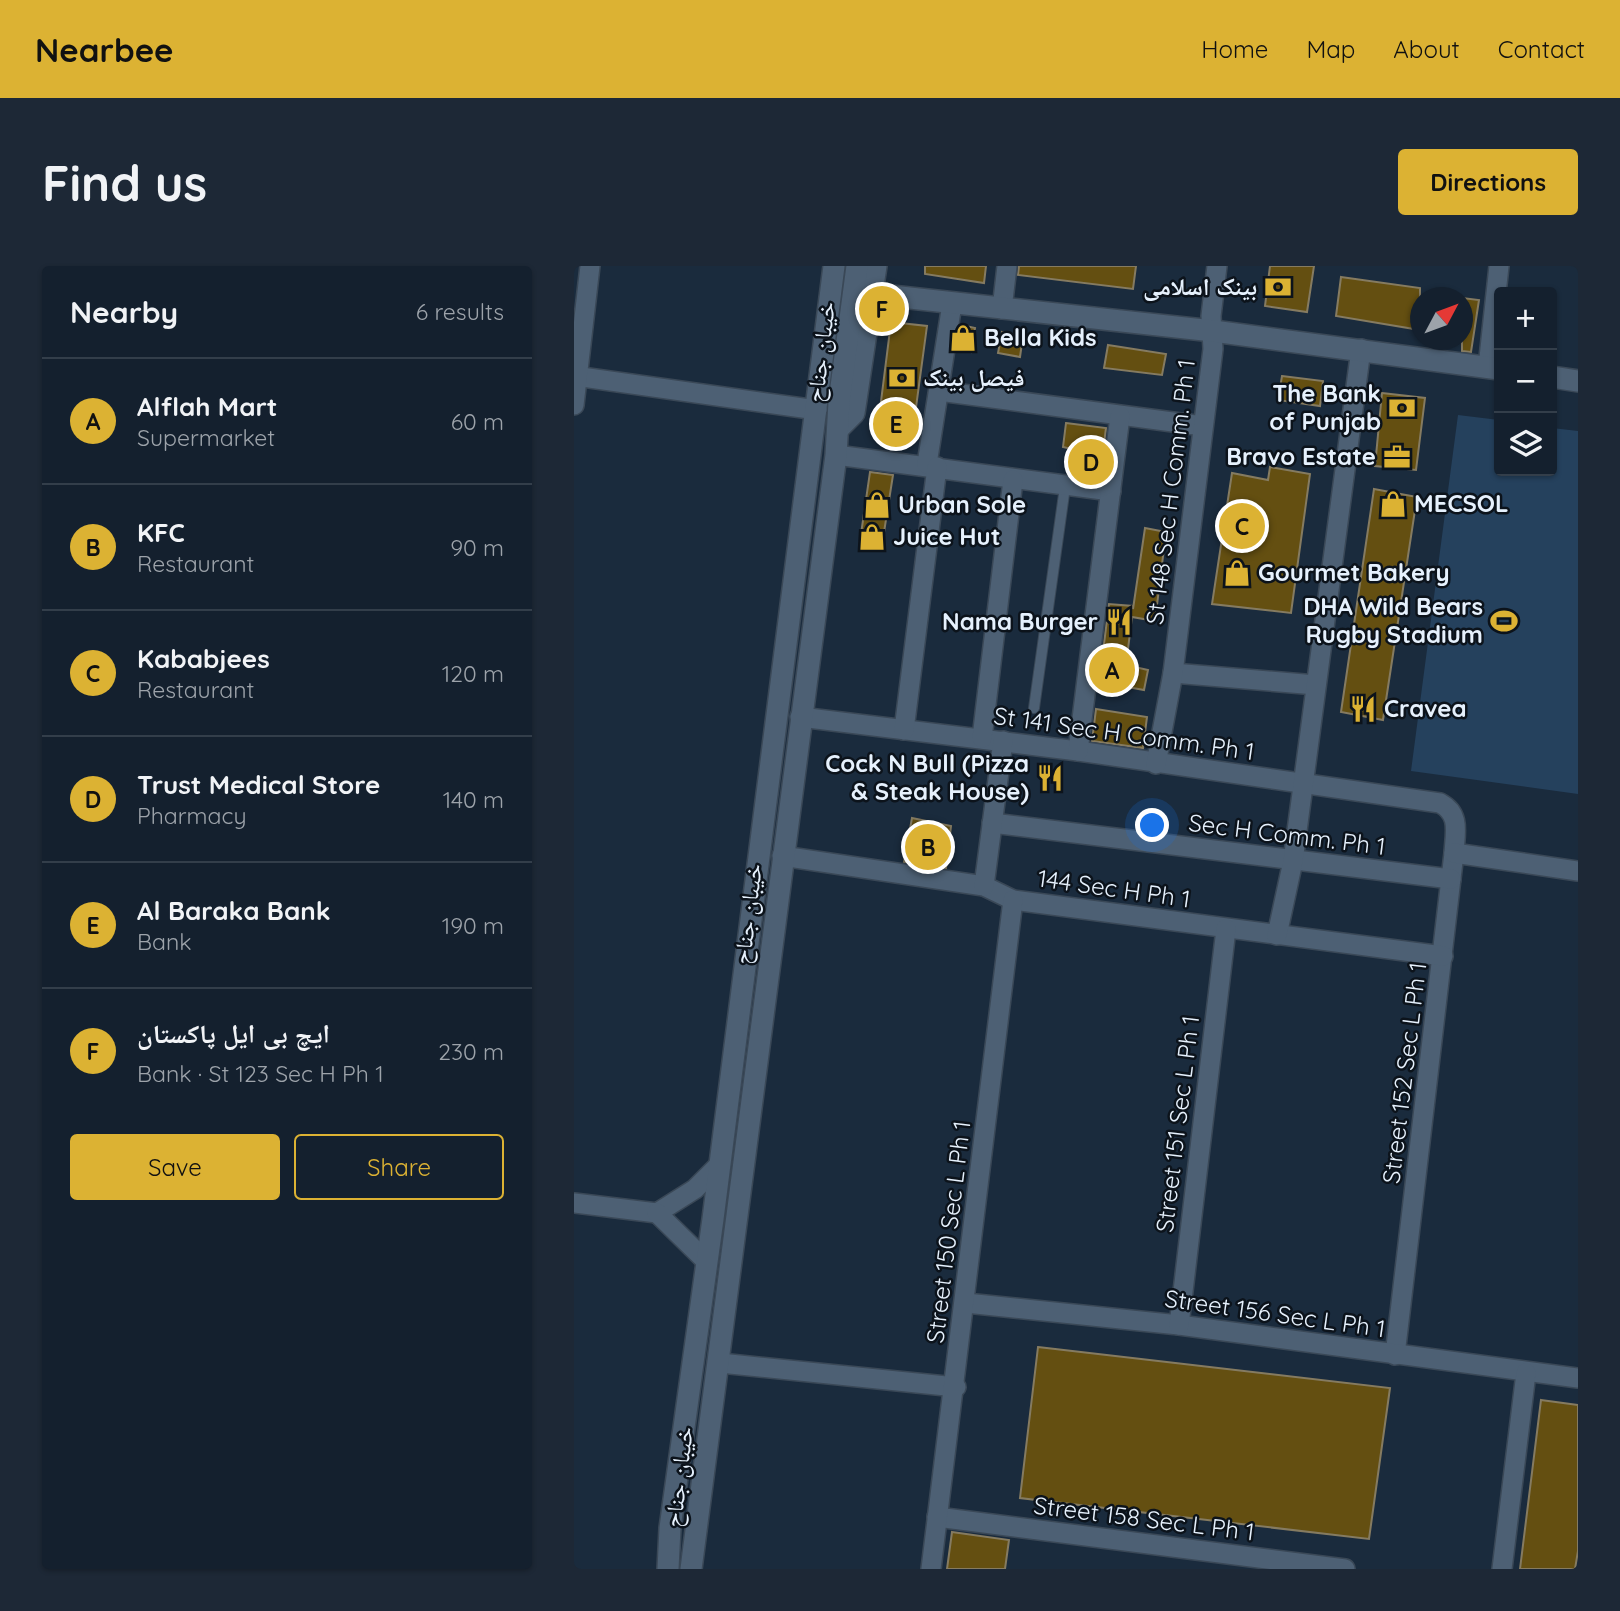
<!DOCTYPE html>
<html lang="en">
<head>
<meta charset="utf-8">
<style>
	:root { --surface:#14202e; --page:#1d2836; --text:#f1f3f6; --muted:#9da3aa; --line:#333e4a; --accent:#dcb233 }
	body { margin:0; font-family:Quicksand,"Noto Naskh Arabic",sans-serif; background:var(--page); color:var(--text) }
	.controls { position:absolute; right:21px; top:21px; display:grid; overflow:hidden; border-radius:7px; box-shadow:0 2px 5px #0004 }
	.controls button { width:63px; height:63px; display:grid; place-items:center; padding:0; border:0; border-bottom:2px solid var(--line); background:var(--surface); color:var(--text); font:35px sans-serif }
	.compass { position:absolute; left:836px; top:21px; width:63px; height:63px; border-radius:50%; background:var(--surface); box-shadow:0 2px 5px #0004; rotate:49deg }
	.you { position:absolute; left:579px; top:560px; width:24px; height:24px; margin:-18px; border:5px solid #fff; border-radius:50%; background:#1a73e8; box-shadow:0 0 0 10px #1a73e833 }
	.badge { display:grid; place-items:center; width:46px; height:46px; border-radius:50%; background:var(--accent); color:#111; font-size:23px; font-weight:700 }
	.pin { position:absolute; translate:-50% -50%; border:4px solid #fff; box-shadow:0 2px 7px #0006 }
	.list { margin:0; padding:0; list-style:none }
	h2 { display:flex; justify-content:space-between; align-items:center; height:91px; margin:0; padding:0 28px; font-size:30px }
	h2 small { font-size:23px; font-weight:400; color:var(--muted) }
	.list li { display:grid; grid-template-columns:46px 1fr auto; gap:21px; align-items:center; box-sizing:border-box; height:126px; padding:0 28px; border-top:2px solid var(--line) }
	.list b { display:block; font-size:26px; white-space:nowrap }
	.list p { margin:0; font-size:23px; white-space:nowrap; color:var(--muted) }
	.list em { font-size:23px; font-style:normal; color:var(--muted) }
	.actions { display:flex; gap:14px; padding:21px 28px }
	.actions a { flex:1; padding:16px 0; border:2px solid var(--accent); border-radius:7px; text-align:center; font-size:24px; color:var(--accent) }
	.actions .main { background:var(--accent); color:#111 }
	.icon { flex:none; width:38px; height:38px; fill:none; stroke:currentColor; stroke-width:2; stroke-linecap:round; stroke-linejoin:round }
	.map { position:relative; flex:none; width:1004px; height:1303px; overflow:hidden; border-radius:7px }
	header { display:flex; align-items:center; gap:42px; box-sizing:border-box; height:98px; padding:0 35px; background:var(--accent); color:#111 }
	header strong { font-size:33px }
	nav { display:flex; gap:38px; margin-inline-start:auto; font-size:24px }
	.intro { display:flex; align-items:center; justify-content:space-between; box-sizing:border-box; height:168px; padding:0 42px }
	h1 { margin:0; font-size:49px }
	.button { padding:18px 32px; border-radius:7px; background:var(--accent); color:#111; font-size:24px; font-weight:700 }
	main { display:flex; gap:42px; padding:0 42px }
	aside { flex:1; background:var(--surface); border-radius:7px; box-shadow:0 2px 5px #0004 }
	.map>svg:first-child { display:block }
	.green { fill:#25415d }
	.building { fill:#644f11; stroke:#857b61; stroke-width:2 }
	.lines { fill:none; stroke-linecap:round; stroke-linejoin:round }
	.lane-casing { stroke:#3a4857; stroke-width:12 }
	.street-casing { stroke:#3a4857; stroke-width:22 }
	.secondary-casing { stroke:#3a4857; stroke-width:24 }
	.lane { stroke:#4d6074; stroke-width:10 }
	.street { stroke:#4d6074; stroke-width:19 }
	.secondary { stroke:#4d6074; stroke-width:21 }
	.labels { text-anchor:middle; stroke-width:5; stroke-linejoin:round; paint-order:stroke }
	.poi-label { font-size:24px; font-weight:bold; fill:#e6f1fd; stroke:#0c131b; text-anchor:start }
	.street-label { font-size:24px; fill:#e6f1fd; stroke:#0c131b }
</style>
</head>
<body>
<header>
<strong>Nearbee</strong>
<nav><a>Home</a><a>Map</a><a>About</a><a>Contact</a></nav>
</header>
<div class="intro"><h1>Find us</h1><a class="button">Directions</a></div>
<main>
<aside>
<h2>Nearby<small>6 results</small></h2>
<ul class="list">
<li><span class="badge">A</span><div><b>Alflah Mart</b><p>Supermarket</p></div><em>60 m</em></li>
<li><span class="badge">B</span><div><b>KFC</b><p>Restaurant</p></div><em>90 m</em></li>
<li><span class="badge">C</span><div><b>Kababjees</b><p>Restaurant</p></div><em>120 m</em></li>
<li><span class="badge">D</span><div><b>Trust Medical Store</b><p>Pharmacy</p></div><em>140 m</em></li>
<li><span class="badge">E</span><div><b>Al Baraka Bank</b><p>Bank</p></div><em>190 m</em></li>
<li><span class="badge">F</span><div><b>ایچ بی ایل پاکستان</b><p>Bank · St 123 Sec H Ph 1</p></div><em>230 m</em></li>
</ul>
<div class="actions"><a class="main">Save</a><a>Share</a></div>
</aside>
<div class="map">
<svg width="1004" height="1303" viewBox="0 0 1004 1303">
	<rect width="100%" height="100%" fill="#1a2b3d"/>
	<path class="green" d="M 884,149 L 925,154 L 925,205 L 978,205 L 978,162 L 1004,165 L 1004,528 L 837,505 Z"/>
	<g class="building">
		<path d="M 351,0 L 412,0 L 410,17 L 351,8 Z"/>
		<path d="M 445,0 L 562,0 L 559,23 L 444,9 Z"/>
		<path d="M 696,0 L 740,0 L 733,46 L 691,40 Z"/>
		<path d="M 767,11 L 846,22 L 846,64 L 762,50 Z"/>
		<path d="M 888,32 L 905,34 L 897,86 L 888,85 Z"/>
		<path d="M 317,56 L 353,60 L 338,171 L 303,167 Z"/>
		<path d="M 387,59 L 401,62 L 397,86 L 383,83 Z"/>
		<path d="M 428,66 L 449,70 L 446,91 L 424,87 Z"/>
		<path d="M 534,79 L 592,88 L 588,109 L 530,102 Z"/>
		<path d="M 708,110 L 749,115 L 746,140 L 704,134 Z"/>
		<path d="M 808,127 L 851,132 L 842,204 L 801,200 Z"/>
		<path d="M 492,157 L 532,162 L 526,209 L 504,206 L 506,185 L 489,181 Z"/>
		<path d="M 696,201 L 736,208 L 717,347 L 638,338 L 658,207 L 694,214 Z"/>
		<path d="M 296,206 L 319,209 L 308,279 L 286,275 Z"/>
		<path d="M 800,223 L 843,231 L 809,454 L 767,446 Z"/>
		<path d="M 571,262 L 592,266 L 581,355 L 558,351 L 552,399 L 574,404 L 570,424 L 548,420 L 549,413 L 526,410 L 535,338 L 559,340 L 559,343 Z"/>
		<path d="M 522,443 L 573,451 L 569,482 L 518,475 Z"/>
		<path d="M 338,552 L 377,560 L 372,602 L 330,596 Z"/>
		<path d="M 464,1081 L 816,1122 L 795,1273 L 446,1232 Z"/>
		<path d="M 967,1134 L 1004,1139 L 1004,1285 L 1001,1303 L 946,1303 Z"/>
		<path d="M 378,1266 L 435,1274 L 431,1303 L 373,1303 Z"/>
	</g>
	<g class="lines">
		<defs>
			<path id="lane" d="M 460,442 L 491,221"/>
			<g id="street">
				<path d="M 428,43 L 433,0"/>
				<path d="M 914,101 L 925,0"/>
				<path d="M 0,110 L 243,144"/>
				<path d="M 365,125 L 629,160"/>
				<path d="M 0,139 L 16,0"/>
				<path d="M 262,189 L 537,225"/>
				<path d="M 353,198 L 378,38"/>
				<path d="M 599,407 L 742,419"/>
				<path d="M 226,451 L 504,485 L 866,537 C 887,548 881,567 880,587 L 821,1089"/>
				<path d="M 330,464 L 363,201"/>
				<path d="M 408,472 L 439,214"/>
				<path d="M 504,485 L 546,150"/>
				<path d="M 582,498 L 599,407 L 639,83 L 637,50 L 643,0"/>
				<path d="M 418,557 L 877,613"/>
				<path d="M 880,587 L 1004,605"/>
				<path d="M 208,590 L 410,620 L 439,634 L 869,690"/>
				<path d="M 410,620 L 429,475"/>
				<path d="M 703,669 L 719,595 L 787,83"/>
				<path d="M 0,937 L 83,947 L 121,923 L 146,898"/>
				<path d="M 83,947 L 133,996"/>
				<path d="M 392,1037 L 605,1059 L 1004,1112"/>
				<path d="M 605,1059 L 652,663"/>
				<path d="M 146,1097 L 382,1121"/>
				<path d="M 363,1251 L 771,1303"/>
				<path d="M 357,1303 L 439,634"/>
				<path d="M 928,1303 L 952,1107"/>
			</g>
			<g id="secondary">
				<path d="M 299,28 L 639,65 L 925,103"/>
				<path d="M 978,111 L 1004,115"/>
				<path d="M 265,162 L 280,147 L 302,0"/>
				<path d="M 94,1303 L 96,1262 L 139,953 L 260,0"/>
				<path d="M 117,1303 L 262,189 L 265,136 L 283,0"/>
			</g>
		</defs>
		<use href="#lane" class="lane-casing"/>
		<use href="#street" class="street-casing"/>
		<use href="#secondary" class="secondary-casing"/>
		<use href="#lane" class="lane"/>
		<use href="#street" class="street"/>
		<use href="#secondary" class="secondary"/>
	</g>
	<defs>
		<symbol id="bank-bare" viewBox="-9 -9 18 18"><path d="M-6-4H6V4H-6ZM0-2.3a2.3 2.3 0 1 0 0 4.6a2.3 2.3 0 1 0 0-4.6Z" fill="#dcb233" stroke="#0c131b" stroke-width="2.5" paint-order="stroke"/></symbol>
		<symbol id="shop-bare" viewBox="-9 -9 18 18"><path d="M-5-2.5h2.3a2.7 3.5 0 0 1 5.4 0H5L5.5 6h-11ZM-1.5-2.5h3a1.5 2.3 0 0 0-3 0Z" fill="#dcb233" stroke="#0c131b" stroke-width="2.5" paint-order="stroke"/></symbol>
		<symbol id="office-bare" viewBox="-9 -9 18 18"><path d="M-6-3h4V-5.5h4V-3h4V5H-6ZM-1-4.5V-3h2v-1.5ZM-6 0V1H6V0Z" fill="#dcb233" stroke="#0c131b" stroke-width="2.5" paint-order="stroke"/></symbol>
		<symbol id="stadium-bare" viewBox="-9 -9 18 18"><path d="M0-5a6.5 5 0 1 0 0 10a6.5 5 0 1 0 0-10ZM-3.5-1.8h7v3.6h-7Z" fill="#dcb233" stroke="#0c131b" stroke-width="2.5" paint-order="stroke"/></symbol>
		<symbol id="restaurant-bare" viewBox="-9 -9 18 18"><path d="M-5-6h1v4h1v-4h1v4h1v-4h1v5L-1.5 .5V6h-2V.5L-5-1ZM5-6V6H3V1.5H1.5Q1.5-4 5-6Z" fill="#dcb233" stroke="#0c131b" stroke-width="2.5" paint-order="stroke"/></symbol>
	</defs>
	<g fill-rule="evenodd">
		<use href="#bank-bare" x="685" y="2" width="38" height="38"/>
		<use href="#shop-bare" x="370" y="53" width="38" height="38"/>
		<use href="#bank-bare" x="309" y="93" width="38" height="38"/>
		<use href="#bank-bare" x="809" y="123" width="38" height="38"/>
		<use href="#office-bare" x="804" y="172" width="38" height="38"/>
		<use href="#shop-bare" x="800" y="219" width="38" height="38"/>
		<use href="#shop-bare" x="284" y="220" width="38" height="38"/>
		<use href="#shop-bare" x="279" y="252" width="38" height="38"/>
		<use href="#shop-bare" x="644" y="288" width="38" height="38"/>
		<use href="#stadium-bare" x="911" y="336" width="38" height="38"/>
		<use href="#restaurant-bare" x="526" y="337" width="38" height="38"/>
		<use href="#restaurant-bare" x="770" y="424" width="38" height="38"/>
		<use href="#restaurant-bare" x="457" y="493" width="38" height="38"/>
	</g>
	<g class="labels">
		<g class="poi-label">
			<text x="683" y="29" text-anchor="end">بینک اسلامی</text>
			<text x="410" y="80">Bella Kids</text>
			<text x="349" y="120">فیصل بینک</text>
			<text x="807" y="136" text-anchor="end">The Bank<tspan x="807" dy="28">of Punjab</tspan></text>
			<text x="802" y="199" text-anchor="end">Bravo Estate</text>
			<text x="840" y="246">MECSOL</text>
			<text x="324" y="247">Urban Sole</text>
			<text x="319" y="279">Juice Hut</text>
			<text x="684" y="315">Gourmet Bakery</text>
			<text x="909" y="349" text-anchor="end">DHA Wild Bears<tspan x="909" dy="28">Rugby Stadium</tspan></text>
			<text x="524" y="364" text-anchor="end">Nama Burger</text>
			<text x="810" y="451">Cravea</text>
			<text x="455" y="506" text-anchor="end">Cock N Bull (Pizza<tspan x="455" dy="28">&amp; Steak House)</tspan></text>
		</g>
		<g class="street-label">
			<text transform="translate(247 86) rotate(-83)" y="8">خیبان جناح</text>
			<text transform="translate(597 226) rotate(-83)" y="8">St 148 Sec H Comm. Ph 1</text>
			<text transform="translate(550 468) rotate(8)" y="8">St 141 Sec H Comm. Ph 1</text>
			<text transform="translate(713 569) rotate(7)" y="8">Sec H Comm. Ph 1</text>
			<text transform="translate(540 623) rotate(8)" y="8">144 Sec H Ph 1</text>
			<text transform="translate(174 648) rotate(-83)" y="8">خیبان جناح</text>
			<text transform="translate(831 807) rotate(-83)" y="8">Street 152 Sec L Ph 1</text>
			<text transform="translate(604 858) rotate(-83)" y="8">Street 151 Sec L Ph 1</text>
			<text transform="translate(375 966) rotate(-83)" y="8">Street 150 Sec L Ph 1</text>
			<text transform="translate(701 1048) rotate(8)" y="8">Street 156 Sec L Ph 1</text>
			<text transform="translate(105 1211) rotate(-83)" y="8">خیبان جناح</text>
			<text transform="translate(570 1253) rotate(7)" y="8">Street 158 Sec L Ph 1</text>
		</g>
	</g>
</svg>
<div class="controls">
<button>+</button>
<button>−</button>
<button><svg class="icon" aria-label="layers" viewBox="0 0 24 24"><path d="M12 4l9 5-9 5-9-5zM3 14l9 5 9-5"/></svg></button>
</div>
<svg class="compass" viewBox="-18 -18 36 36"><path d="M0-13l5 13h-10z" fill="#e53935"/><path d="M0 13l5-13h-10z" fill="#9da3aa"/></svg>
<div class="you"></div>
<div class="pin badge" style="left:538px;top:404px">A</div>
<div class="pin badge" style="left:354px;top:581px">B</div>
<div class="pin badge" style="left:668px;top:260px">C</div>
<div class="pin badge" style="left:517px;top:196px">D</div>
<div class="pin badge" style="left:322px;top:158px">E</div>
<div class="pin badge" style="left:308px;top:43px">F</div>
</div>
</main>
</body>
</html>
